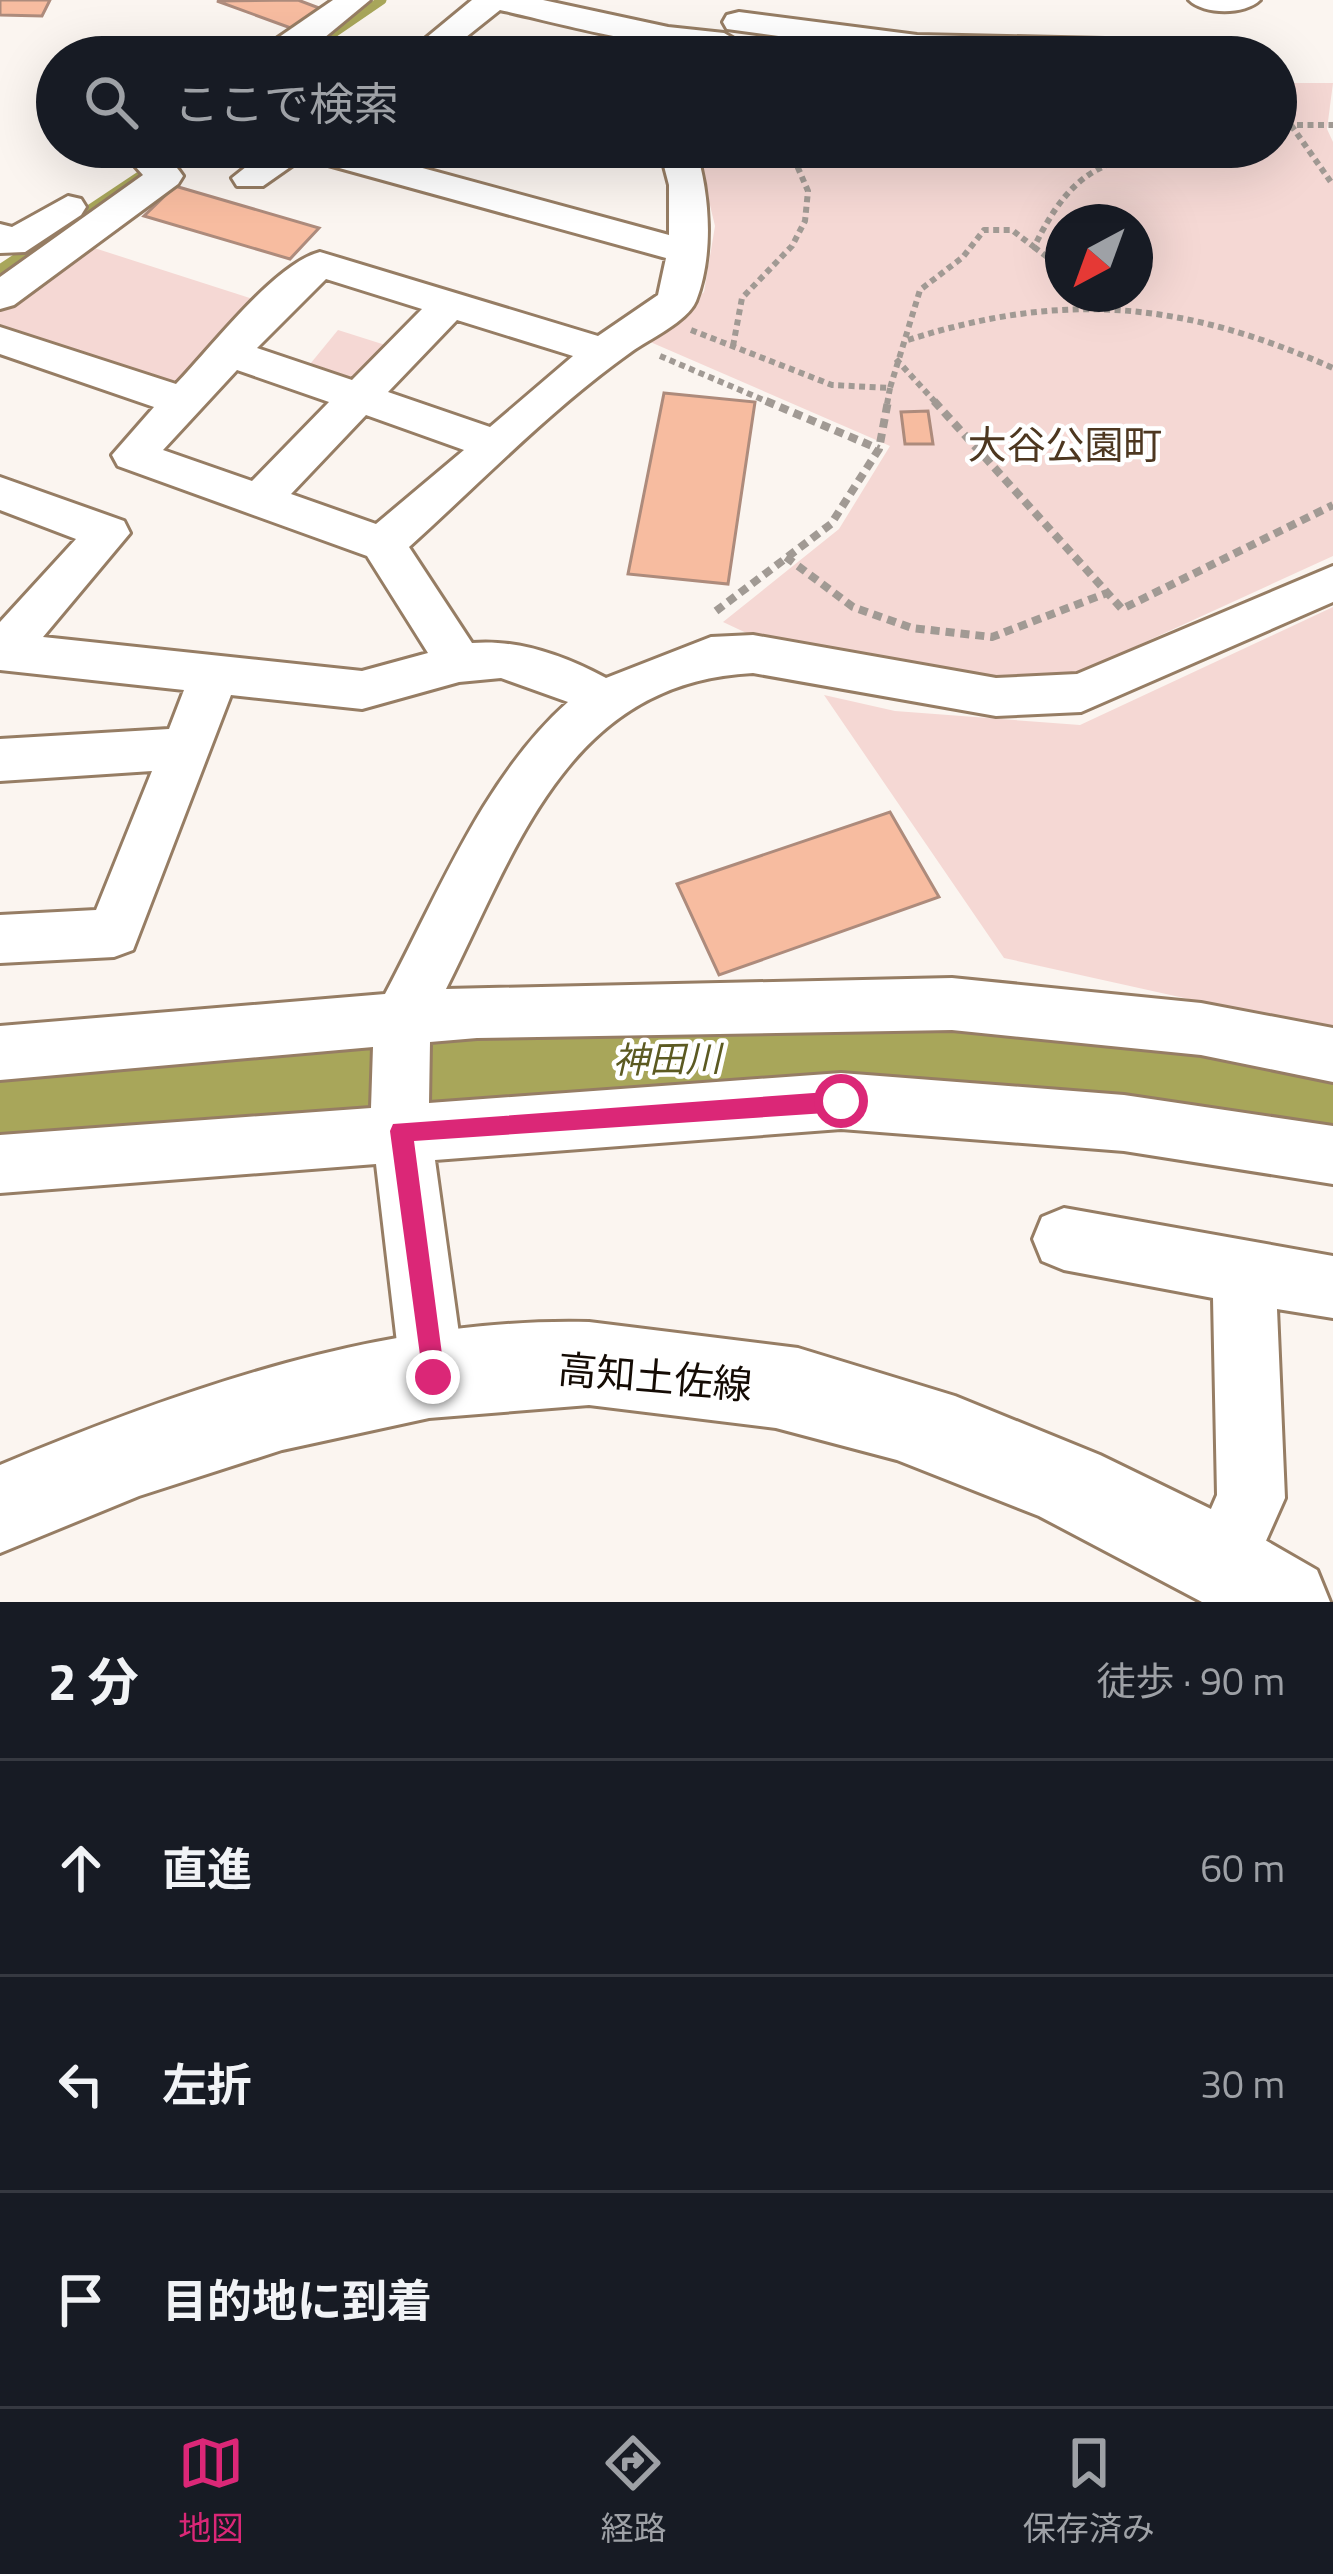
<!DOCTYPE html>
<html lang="ja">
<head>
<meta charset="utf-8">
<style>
	:root { --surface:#171b24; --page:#242831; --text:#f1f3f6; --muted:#9ea1a6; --line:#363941; --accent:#db2777 }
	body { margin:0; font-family:"Titillium Web","Noto Sans JP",sans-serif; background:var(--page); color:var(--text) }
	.compass { position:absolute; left:1045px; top:204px; width:108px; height:108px; border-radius:50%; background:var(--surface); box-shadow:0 12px 48px #0002; rotate:221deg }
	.stop { position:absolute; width:36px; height:36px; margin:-27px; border:9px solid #db2777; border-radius:50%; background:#fff }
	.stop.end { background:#db2777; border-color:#fff; box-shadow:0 3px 12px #0008 }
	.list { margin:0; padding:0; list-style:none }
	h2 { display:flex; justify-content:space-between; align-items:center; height:156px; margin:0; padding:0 48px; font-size:51px }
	h2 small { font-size:39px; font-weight:400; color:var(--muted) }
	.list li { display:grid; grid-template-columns:78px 1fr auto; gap:36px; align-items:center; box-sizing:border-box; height:216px; padding:0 48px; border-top:3px solid var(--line) }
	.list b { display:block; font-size:45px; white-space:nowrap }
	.list em { font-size:39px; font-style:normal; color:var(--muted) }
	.icon { flex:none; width:66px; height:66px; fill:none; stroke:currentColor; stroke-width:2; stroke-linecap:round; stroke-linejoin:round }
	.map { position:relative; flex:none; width:1333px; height:1602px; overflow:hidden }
	.search { position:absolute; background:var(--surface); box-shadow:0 12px 48px #0002; left:36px; right:36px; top:36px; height:132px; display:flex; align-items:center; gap:30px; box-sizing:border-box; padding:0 42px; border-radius:66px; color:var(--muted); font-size:45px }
	.sheet { height:804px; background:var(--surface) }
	nav { display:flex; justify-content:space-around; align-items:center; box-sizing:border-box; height:168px; border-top:3px solid var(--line); background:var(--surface); font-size:33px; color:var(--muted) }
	nav a { display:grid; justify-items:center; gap:6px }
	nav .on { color:var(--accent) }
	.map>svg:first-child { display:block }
	.green { fill:#f5d8d4; fill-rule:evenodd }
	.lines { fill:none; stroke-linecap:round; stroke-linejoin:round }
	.stream { stroke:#a8a65a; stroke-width:9 }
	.river { fill:#a8a65a; fill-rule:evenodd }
	.building { fill:#f7bca0; stroke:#ad8b7c; stroke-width:3 }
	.minor-casing { stroke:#967d64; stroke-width:6 }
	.major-casing { stroke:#967d64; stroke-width:6 }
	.path-far1 { stroke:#a19a94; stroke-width:6; stroke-dasharray:6 4.5; stroke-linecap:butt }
	.path { stroke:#a19a94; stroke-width:8; stroke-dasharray:9 6; stroke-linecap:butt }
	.minor { fill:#fff; fill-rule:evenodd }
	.major { fill:#fff; fill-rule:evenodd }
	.route { fill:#db2777 }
	.labels { text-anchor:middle; stroke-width:9; stroke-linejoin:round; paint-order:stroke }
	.water-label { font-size:36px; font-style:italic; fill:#5c5a22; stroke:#fff }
	.quarter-label { font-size:39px; fill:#4d3720; stroke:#fff }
	.near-street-label { font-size:39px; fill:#140b04; stroke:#fff }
</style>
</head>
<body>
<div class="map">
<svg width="1333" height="1602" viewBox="0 0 1333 1602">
	<rect width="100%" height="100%" fill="#fbf5f0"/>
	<g class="green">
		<path d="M 1276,83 L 1333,83 L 1327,129 L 1333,142 L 1333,556 L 1073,675 L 993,678 L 755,637 L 723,622 L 839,529 L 890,446 L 648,341 L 704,292 L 715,226 L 696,147 L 1276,147 ZM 1063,222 L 1135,222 L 1135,294 L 1063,294 Z"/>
		<path d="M 85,245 L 262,302 L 173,388 L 0,330 L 0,308 Z"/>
		<path d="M 338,330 L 398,349 L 359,388 L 306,369 Z"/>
		<path d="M 1333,607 L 1333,1031 L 1004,958 L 824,695 L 895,711 L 1080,725 Z"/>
	</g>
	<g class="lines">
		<g class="stream">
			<path d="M 307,57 L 309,50 L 382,0"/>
			<path d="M 0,269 L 183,147"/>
		</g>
		<path class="river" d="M 623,1020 L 1011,1022 L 1333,1058 L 1333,1136 L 1011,1098 L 623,1096 L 0,1142 L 0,1064 Z"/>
	</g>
	<g class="building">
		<path d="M 0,0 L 50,0 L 42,16 L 0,15 Z"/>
		<path d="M 298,0 L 327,11 L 299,31 L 217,1 Z"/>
		<path d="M 175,186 L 319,228 L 290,259 L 144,216 Z"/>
		<path d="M 664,393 L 755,402 L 728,584 L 628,574 Z"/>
		<path d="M 928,411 L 933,444 L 905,444 L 901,412 Z"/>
		<path d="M 890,812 L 939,897 L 719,975 L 677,884 Z"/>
	</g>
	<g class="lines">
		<defs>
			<g id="minor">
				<path d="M 333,0 L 370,0 L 301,57 L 267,57 L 272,42 Z"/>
				<path d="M 472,0 L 543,0 L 668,27 L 724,33 L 741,43 C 720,68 538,18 500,10 L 441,57 L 403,57 Z"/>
				<path d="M 1189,0 L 1260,0 C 1245,15 1204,15 1189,0 Z"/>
				<path d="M 739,12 L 917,35 L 1105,39 L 1122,49 L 1113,57 L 917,55 L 727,29 L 723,22 L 727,15 Z"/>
				<path d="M 148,147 C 163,151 175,164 183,176 L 178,184 L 14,305 L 0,309 L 0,277 L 143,175 L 127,157 L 132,149 Z"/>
				<path d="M 271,147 L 345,147 L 669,235 L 669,185 L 659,147 L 695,147 C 710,193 714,255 696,301 C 687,322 649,339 631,352 C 552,408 481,482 409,547 L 472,643 C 518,639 565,656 606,678 L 711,637 L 753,635 L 996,678 L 1077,674 L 1333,566 L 1333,602 L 1081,712 L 996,716 L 753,673 C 568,682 517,848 446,989 L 952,978 L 1201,1003 L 1333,1028 L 1333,1082 L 1201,1055 L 952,1030 L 477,1038 L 430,1042 L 429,1103 L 841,1073 L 1124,1095 L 1333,1126 L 1333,1184 L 1124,1151 L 841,1129 L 435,1160 L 465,1377 L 456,1400 L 433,1409 L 410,1400 L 401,1377 L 376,1164 L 0,1193 L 0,1135 L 371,1108 L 373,1047 L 0,1080 L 0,1026 L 385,994 C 438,895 483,778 568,702 L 501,678 L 459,682 L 362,709 L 231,695 L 133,950 L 114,957 L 0,963 L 0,915 L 96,910 L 152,771 L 0,781 L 0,739 L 169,729 L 184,690 L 0,670 L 0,622 L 76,539 L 0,510 L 0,477 L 124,521 L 130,533 L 43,637 L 362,671 L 428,653 L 367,556 L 118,466 L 112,455 L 154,407 L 0,354 L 0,327 L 176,384 C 210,349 274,264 320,252 L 598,336 L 658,295 L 666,258 L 303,158 L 263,186 L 237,186 L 232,178 ZM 326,279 L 422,309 L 352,380 L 257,348 ZM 457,320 L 573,356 L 490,427 L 388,392 ZM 237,370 L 329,402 L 252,481 L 163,450 ZM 366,415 L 464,450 L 376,524 L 291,494 Z"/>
				<path d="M 68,196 L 81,199 L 86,207 L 81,215 L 25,252 L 0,253 L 0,224 L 12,227 Z"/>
				<path d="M 1064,1208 L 1333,1256 L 1333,1318 L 1277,1309 L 1285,1498 L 1246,1586 L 1222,1596 L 1198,1586 L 1188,1562 L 1217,1495 L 1213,1298 L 1064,1270 L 1042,1261 L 1033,1239 L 1042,1217 Z"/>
			</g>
			<path id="major" d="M 589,1322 L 798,1348 L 955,1396 L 1100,1455 L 1211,1509 L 1317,1570 L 1330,1602 L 1202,1602 L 1039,1516 L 897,1460 L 776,1428 L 589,1405 L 429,1418 L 282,1450 L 139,1496 L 0,1553 L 0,1465 C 184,1388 386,1317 589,1322 Z"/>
		</defs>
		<use href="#minor" class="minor-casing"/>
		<use href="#major" class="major-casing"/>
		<g class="path-far1">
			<path d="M 1276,90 L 1284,90 L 1278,125"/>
			<path d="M 1276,125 L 1333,125"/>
			<path d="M 1291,125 L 1333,185"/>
			<path d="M 1034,247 L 1063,269"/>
			<path d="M 691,330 L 832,385 L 890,388 L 920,290 L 963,257 L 984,230 L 1012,230 L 1034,247 C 1074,166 1104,159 1189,147"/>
			<path d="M 908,340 C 1065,290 1184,302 1333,368"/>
			<path d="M 733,346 L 742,298 L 792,246 L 805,221 L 808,191 L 789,147"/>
			<path d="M 660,356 L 773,404"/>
			<path d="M 896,359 L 937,404"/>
			<path d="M 887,404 L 890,388"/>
		</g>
		<g class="path">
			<path d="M 766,401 L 879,449"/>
			<path d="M 934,401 L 1122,609 L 1333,505"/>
			<path d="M 786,557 L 853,607 L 912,628 L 992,637 L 1107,593"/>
			<path d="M 716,611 L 831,524 L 879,449 L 888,401"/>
		</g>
		<use href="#minor" class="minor"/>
		<use href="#major" class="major"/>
	</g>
	<path class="route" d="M 841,1091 L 852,1101 L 841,1112 L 414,1141 L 445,1377 L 441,1385 L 433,1389 L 424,1385 L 390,1131 L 393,1124 Z"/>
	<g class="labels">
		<g class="water-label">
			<text transform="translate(667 1059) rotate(-1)" y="13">神田川</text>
		</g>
		<g class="quarter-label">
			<text x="1065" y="459">大谷公園町</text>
		</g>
		<g class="near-street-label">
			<text transform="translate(655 1377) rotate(5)" y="14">高知土佐線</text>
		</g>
	</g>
</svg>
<svg class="compass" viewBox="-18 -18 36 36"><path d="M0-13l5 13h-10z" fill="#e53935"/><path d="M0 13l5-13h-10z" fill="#9ea1a6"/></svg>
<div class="stop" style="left:841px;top:1101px"></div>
<div class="stop end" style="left:433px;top:1377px"></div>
<div class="search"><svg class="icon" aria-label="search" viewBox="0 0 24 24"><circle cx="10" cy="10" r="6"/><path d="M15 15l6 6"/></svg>ここで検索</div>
</div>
<section class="sheet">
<h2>2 分<small>徒歩 · 90 m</small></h2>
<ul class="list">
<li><svg class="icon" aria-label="ahead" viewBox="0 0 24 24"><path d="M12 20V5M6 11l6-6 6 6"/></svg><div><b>直進</b></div><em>60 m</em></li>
<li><svg class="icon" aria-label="left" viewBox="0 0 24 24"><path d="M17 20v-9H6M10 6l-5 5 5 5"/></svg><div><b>左折</b></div><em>30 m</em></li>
<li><svg class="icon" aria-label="arrive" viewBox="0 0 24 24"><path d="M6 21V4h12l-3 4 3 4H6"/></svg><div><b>目的地に到着</b></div></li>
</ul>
</section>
<nav>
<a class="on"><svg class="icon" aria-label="map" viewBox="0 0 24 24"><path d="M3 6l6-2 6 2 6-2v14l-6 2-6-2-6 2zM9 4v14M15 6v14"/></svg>地図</a>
<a><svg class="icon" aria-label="directions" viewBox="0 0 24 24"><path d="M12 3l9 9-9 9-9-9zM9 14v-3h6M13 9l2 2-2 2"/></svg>経路</a>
<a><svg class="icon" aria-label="saved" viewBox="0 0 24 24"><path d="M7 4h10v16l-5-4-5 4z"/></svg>保存済み</a>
</nav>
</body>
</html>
